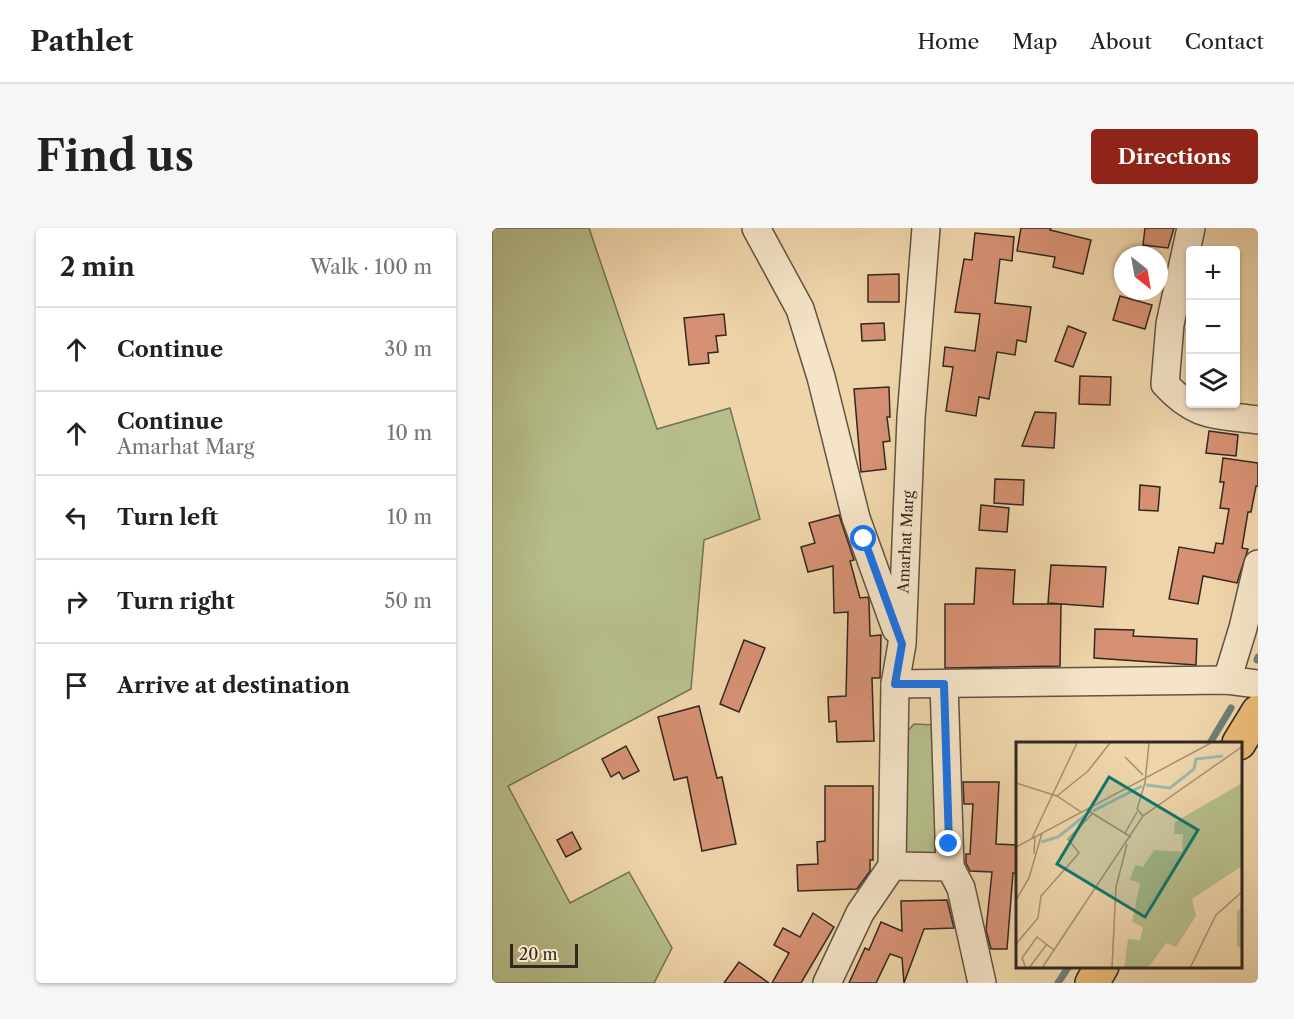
<!DOCTYPE html>
<html lang="en">
<head>
<meta charset="utf-8">
<style>
	:root { --surface:#fff; --page:#f6f6f6; --text:#202124; --muted:#757577; --line:#e0e0e0; --accent:#8f2418 }
	body { margin:0; font-family:"Libre Caslon Text",serif; background:var(--page); color:var(--text) }
	.controls { position:absolute; right:18px; top:18px; display:grid; overflow:hidden; border-radius:6px; box-shadow:0 2px 4px #0004 }
	.controls button { width:54px; height:54px; display:grid; place-items:center; padding:0; border:0; border-bottom:2px solid var(--line); background:var(--surface); color:var(--text); font:30px sans-serif }
	.compass { position:absolute; left:622px; top:18px; width:54px; height:54px; border-radius:50%; background:var(--surface); box-shadow:0 2px 4px #0004; rotate:149deg }
	.scale { position:absolute; left:18px; bottom:15px; width:68px; box-sizing:border-box; padding-left:6px; border:3px solid #322820; border-top:0; font-size:16px; line-height:21px; white-space:nowrap; color:#322820; -webkit-text-stroke:4px #f5e4c8; paint-order:stroke }
	.stop { position:absolute; width:18px; height:18px; margin:-14px; border:4px solid #1a73e8; border-radius:50%; background:#fff }
	.stop.end { background:#1a73e8; border-color:#fff; box-shadow:0 2px 6px #0008 }
	.list { margin:0; padding:0; list-style:none }
	h2 { display:flex; justify-content:space-between; align-items:center; height:78px; margin:0; padding:0 24px; font-size:26px }
	h2 small { font-size:20px; font-weight:400; color:var(--muted) }
	.list li { display:grid; grid-template-columns:39px 1fr auto; gap:18px; align-items:center; box-sizing:border-box; height:84px; padding:0 24px; border-top:2px solid var(--line) }
	.list b { display:block; font-size:22px; white-space:nowrap }
	.list p { margin:0; font-size:20px; white-space:nowrap; color:var(--muted) }
	.list em { font-size:20px; font-style:normal; color:var(--muted) }
	.icon { flex:none; width:33px; height:33px; fill:none; stroke:currentColor; stroke-width:2; stroke-linecap:round; stroke-linejoin:round }
	.map { position:relative; flex:none; width:766px; height:755px; overflow:hidden; border-radius:6px }
	header { display:flex; align-items:center; gap:36px; box-sizing:border-box; height:84px; padding:0 30px; background:var(--surface); border-bottom:2px solid var(--line) }
	header strong { font-size:28px }
	nav { display:flex; gap:33px; margin-inline-start:auto; font-size:21px }
	.intro { display:flex; align-items:center; justify-content:space-between; box-sizing:border-box; height:144px; padding:0 36px }
	h1 { margin:0; font-size:42px }
	.button { padding:15px 27px; border-radius:6px; background:var(--accent); color:#fff; font-size:21px; font-weight:700 }
	main { display:flex; gap:36px; padding:0 36px }
	aside { flex:1; background:var(--surface); border-radius:6px; box-shadow:0 2px 4px #0004 }
	.map>svg:first-child { display:block }
	.green { fill:#b6be8b; stroke:#747356; stroke-width:1.5 }
	.lines { fill:none; stroke-linecap:round; stroke-linejoin:round }
	.stream { stroke:#707e76; stroke-width:7 }
	.building { fill:#d69173; stroke:#322820; stroke-width:1.5 }
	.street-casing { stroke:#615342; stroke-width:30 }
	.primary-casing { stroke:#322820; stroke-width:36 }
	.street { stroke:#f5e4c8; stroke-width:27 }
	.primary { stroke:#e8ba75; stroke-width:33 }
	.route { stroke:#1a73e8; stroke-width:8 }
	.labels { text-anchor:middle; stroke-width:5; stroke-linejoin:round; paint-order:stroke }
	.street-label { font-size:15px; fill:#322820; stroke:#f5e4c8 }
	.inset-river { fill:none; stroke:#9ab8af; stroke-width:3 }
	.inset-road { fill:none; stroke:#a39073; stroke-width:1.5 }
	.view { fill:#0f766e; fill-opacity:0.15; stroke:#0f766e; stroke-width:3 }
	.inset-edge { fill:none; stroke:#322820; stroke-width:3 }
</style>
</head>
<body>
<header>
<strong>Pathlet</strong>
<nav><a>Home</a><a>Map</a><a>About</a><a>Contact</a></nav>
</header>
<div class="intro"><h1>Find us</h1><a class="button">Directions</a></div>
<main>
<aside>
<h2>2 min<small>Walk · 100 m</small></h2>
<ul class="list">
<li><svg class="icon" aria-label="ahead" viewBox="0 0 24 24"><path d="M12 20V5M6 11l6-6 6 6"/></svg><div><b>Continue</b></div><em>30 m</em></li>
<li><svg class="icon" aria-label="ahead" viewBox="0 0 24 24"><path d="M12 20V5M6 11l6-6 6 6"/></svg><div><b>Continue</b><p>Amarhat Marg</p></div><em>10 m</em></li>
<li><svg class="icon" aria-label="left" viewBox="0 0 24 24"><path d="M17 20v-9H6M10 6l-5 5 5 5"/></svg><div><b>Turn left</b></div><em>10 m</em></li>
<li><svg class="icon" aria-label="right" viewBox="0 0 24 24"><path d="M7 20v-9h11M14 6l5 5-5 5"/></svg><div><b>Turn right</b></div><em>50 m</em></li>
<li><svg class="icon" aria-label="arrive" viewBox="0 0 24 24"><path d="M6 21V4h12l-3 4 3 4H6"/></svg><div><b>Arrive at destination</b></div></li>
</ul>
</aside>
<div class="map">
<svg width="766" height="755" viewBox="0 0 766 755">
	<rect width="100%" height="100%" fill="#efd5aa"/>
	<filter id="stains"><feTurbulence type="fractalNoise" baseFrequency=".00333" numOctaves="4"/><feColorMatrix values="0 0 0 0 .2 0 0 0 0 .09 0 0 0 0 .02 0 0 0 .5 -.17"/></filter>
	<radialGradient id="worn" r=".72"><stop offset=".6" stop-color="#630" stop-opacity="0"/><stop offset="1" stop-color="#630" stop-opacity=".3"/></radialGradient>
	<g class="green">
		<path d="M 0,0 L 97,0 L 165,201 L 238,180 L 268,291 L 212,312 L 199,461 L 16,558 L 78,675 L 137,644 L 180,720 L 162,755 L 0,755 Z"/>
		<path d="M 422,496 L 443,497 L 445,613 L 443,627 L 409,633 L 411,508 Z"/>
	</g>
	<g class="lines">
		<g class="stream">
			<path d="M 765,432 L 766,429"/>
			<path d="M 718,515 L 739,480"/>
			<path d="M 566,755 L 577,738"/>
		</g>
	</g>
	<g class="building">
		<path d="M 529,0 L 559,0 L 558,2 L 599,12 L 591,46 L 561,39 L 563,29 L 525,23 Z"/>
		<path d="M 653,0 L 682,0 L 676,20 L 651,17 Z"/>
		<path d="M 483,5 L 522,9 L 520,33 L 508,31 L 503,75 L 539,79 L 534,114 L 525,112 L 523,127 L 505,124 L 497,171 L 487,169 L 484,188 L 454,183 L 461,139 L 451,138 L 453,119 L 483,123 L 488,86 L 463,84 L 472,31 L 480,32 Z"/>
		<path d="M 407,46 L 407,74 L 376,74 L 376,47 Z"/>
		<path d="M 628,68 L 660,77 L 653,101 L 621,92 Z"/>
		<path d="M 232,86 L 234,107 L 224,108 L 226,124 L 216,125 L 217,135 L 197,137 L 192,90 Z"/>
		<path d="M 392,95 L 393,112 L 370,113 L 369,96 Z"/>
		<path d="M 576,98 L 594,105 L 581,139 L 563,133 Z"/>
		<path d="M 588,148 L 619,149 L 618,177 L 587,176 Z"/>
		<path d="M 397,159 L 398,189 L 395,189 L 398,213 L 391,214 L 394,241 L 369,244 L 362,161 Z"/>
		<path d="M 543,184 L 564,185 L 562,220 L 530,218 Z"/>
		<path d="M 717,203 L 746,207 L 744,228 L 714,225 Z"/>
		<path d="M 731,230 L 766,235 L 766,258 L 764,258 L 759,284 L 756,284 L 750,320 L 756,321 L 745,355 L 711,348 L 706,376 L 677,371 L 687,319 L 722,325 L 724,315 L 731,316 L 737,281 L 728,280 L 732,254 L 728,254 Z"/>
		<path d="M 503,251 L 532,252 L 531,277 L 502,275 Z"/>
		<path d="M 648,257 L 668,259 L 666,283 L 647,282 Z"/>
		<path d="M 489,277 L 517,280 L 515,304 L 487,302 Z"/>
		<path d="M 347,287 L 362,332 L 358,333 L 368,370 L 376,369 L 377,373 L 378,408 L 389,407 L 388,450 L 380,450 L 382,513 L 345,514 L 344,493 L 337,494 L 336,469 L 354,468 L 356,384 L 342,385 L 341,338 L 316,344 L 309,319 L 323,315 L 317,295 Z"/>
		<path d="M 559,337 L 614,339 L 611,379 L 556,375 Z"/>
		<path d="M 484,340 L 523,342 L 521,376 L 569,376 L 568,438 L 453,440 L 453,376 L 482,376 Z"/>
		<path d="M 603,401 L 642,402 L 641,408 L 705,411 L 704,437 L 602,430 Z"/>
		<path d="M 252,412 L 273,420 L 247,484 L 228,476 Z"/>
		<path d="M 207,478 L 225,550 L 230,549 L 244,616 L 210,623 L 195,549 L 182,552 L 166,489 Z"/>
		<path d="M 134,518 L 147,543 L 131,551 L 127,544 L 119,549 L 110,531 Z"/>
		<path d="M 471,554 L 507,554 L 504,616 L 526,617 L 526,646 L 521,645 L 515,721 L 499,721 L 494,702 L 500,644 L 478,643 L 474,635 L 474,626 L 478,626 L 481,576 L 472,576 Z"/>
		<path d="M 333,558 L 381,558 L 381,632 L 378,632 L 378,643 L 365,661 L 306,663 L 305,637 L 326,636 L 325,614 L 333,613 Z"/>
		<path d="M 80,604 L 89,621 L 74,629 L 65,612 Z"/>
		<path d="M 455,672 L 462,700 L 432,701 L 412,755 L 410,730 L 398,726 L 384,755 L 357,755 L 373,720 L 377,722 L 389,694 L 410,703 L 409,673 Z"/>
		<path d="M 321,685 L 342,699 L 309,755 L 280,755 L 297,725 L 282,717 L 291,700 L 308,709 Z"/>
		<path d="M 247,734 L 277,755 L 232,755 Z"/>
	</g>
	<g class="lines">
		<defs>
			<g id="street">
				<path d="M 264,0 L 308,81 L 329,149 L 364,290 L 404,401"/>
				<path d="M 699,0 L 678,96 L 673,156 C 704,190 723,186 766,192"/>
				<path d="M 735,452 L 751,400 L 766,336"/>
				<path d="M 403,456 L 735,452 L 766,456"/>
				<path d="M 452,456 L 458,639"/>
				<path d="M 400,638 L 458,639 L 469,660 L 490,755"/>
				<path d="M 335,755 L 368,685 L 400,638 L 403,456 L 410,416 L 419,190 L 434,0"/>
			</g>
			<g id="primary">
				<path d="M 747,515 L 766,484"/>
				<path d="M 600,755 L 610,738"/>
			</g>
		</defs>
		<use href="#street" class="street-casing"/>
		<use href="#primary" class="primary-casing"/>
		<use href="#street" class="street"/>
		<use href="#primary" class="primary"/>
	</g>
	<g class="lines">
		<path class="route" d="M 372,311 L 410,416 L 403,456 L 452,456 L 457,616"/>
	</g>
	<g class="labels">
		<g class="street-label">
			<text transform="translate(414 314) rotate(-87)" y="5">Amarhat Marg</text>
		</g>
	</g>
	<g transform="translate(524 514)">
		<rect width="226" height="226" fill="#efd5aa"/>
		<path d="M 226,41 L 226,124 L 176,157 L 180,174 L 160,205 L 150,201 L 132,226 L 108,226 L 112,197 L 124,198 L 127,185 L 116,180 L 124,141 L 114,138 L 119,123 L 127,125 L 138,108 L 166,110 L 167,92 L 158,92 L 159,80 ZM 226,165 L 226,208 L 221,204 L 221,170 Z" fill="#b6be8b"/>
		<path class="inset-river" d="M 130,43 L 154,46 L 178,27 L 180,17 L 207,14M 77,69 L 126,44M 25,100 L 42,95 L 71,72"/>
		<path class="inset-road" d="M 109,15 L 127,33M 0,41 L 41,54 L 65,70M 41,54 L 72,29 L 94,1M 71,68 L 115,95M 127,74 L 121,67 L 129,41 L 133,1M 109,91 L 121,70M 16,96 L 61,1M 0,105 L 195,1M 18,112 L 19,94M 0,158 L 13,136 L 26,91M 0,202 L 22,176 L 25,154 L 63,111 L 52,97 L 76,72M 10,226 L 6,216 L 21,195 L 38,208M 13,226 L 31,202M 26,226 L 127,74 L 227,4M 96,226 L 100,145 L 111,102M 174,226 L 200,173 L 227,149"/>
		<path class="view" d="M 93,35 L 182,88 L 129,175 L 41,122 Z"/>
		<rect width="226" height="226" class="inset-edge"/>
	</g>
	<rect width="100%" height="100%" filter="url(#stains)"/>
	<rect width="100%" height="100%" fill="url(#worn)"/>
</svg>
<div class="controls">
<button>+</button>
<button>−</button>
<button><svg class="icon" aria-label="layers" viewBox="0 0 24 24"><path d="M12 4l9 5-9 5-9-5zM3 14l9 5 9-5"/></svg></button>
</div>
<svg class="compass" viewBox="-18 -18 36 36"><path d="M0-13l5 13h-10z" fill="#e53935"/><path d="M0 13l5-13h-10z" fill="#757577"/></svg>
<div class="scale">20 m</div>
<div class="stop" style="left:372px;top:311px"></div>
<div class="stop end" style="left:457px;top:616px"></div>
</div>
</main>
</body>
</html>
